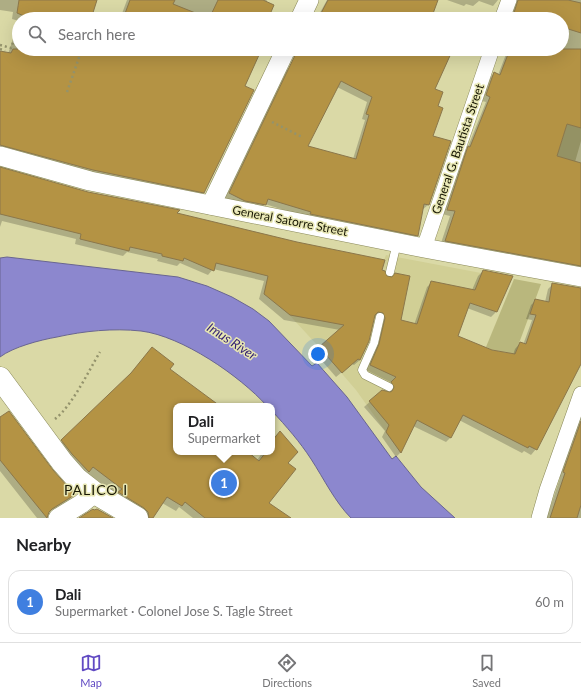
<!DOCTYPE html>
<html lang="en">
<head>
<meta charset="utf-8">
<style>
	:root { --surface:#fff; --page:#f6f6f6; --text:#202124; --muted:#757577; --line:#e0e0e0; --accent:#614ac3 }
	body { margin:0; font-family:Lato,sans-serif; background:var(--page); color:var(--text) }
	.you { position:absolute; left:318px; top:354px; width:14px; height:14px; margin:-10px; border:3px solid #fff; border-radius:50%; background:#1a73e8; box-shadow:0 0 0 6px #1a73e833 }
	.badge { display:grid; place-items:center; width:26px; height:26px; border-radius:50%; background:var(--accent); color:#fff; font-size:13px; font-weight:700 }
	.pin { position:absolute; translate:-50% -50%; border:2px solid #fff; box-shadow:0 1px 4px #0006 }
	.popup { position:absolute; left:173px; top:403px; width:102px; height:52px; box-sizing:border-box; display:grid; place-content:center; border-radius:8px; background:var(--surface); filter:drop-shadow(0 1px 3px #0005); font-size:13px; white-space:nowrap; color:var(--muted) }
	.popup b { font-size:15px; color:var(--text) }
	.popup::after { content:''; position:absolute; left:50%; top:100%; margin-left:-8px; border:8px solid transparent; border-top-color:var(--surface) }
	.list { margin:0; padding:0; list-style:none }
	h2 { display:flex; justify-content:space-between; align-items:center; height:52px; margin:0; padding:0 16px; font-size:17px }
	h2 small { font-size:13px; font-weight:400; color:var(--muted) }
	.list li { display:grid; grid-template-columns:26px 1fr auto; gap:12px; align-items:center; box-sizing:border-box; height:64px; margin:0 8px 8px; padding:0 8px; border:1px solid var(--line); border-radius:12px }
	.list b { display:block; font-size:15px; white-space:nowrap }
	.list p { margin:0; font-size:13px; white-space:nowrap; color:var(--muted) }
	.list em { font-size:13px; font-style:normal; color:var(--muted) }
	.icon { flex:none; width:22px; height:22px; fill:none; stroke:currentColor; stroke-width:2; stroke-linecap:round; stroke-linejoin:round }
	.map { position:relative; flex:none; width:581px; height:518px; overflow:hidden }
	.search { position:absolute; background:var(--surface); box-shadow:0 4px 16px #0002; left:12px; right:12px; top:12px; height:44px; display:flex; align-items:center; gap:10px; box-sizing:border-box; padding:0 14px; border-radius:22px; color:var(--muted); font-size:15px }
	.sheet { height:124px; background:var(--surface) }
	nav { display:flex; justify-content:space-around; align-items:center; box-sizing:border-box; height:56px; border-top:1px solid var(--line); background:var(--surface); font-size:11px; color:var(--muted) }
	nav a { display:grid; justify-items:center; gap:2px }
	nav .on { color:var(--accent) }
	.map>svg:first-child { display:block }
	.built { fill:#d1cf95 }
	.green { fill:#b9b77d }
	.water { fill:#8c87ce; stroke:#696591 }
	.shadow { fill:#0003; fill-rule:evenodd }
	.building { fill:#b49344; stroke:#8b774b; fill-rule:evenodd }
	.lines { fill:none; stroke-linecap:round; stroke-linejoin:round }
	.service-casing { stroke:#898858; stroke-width:9 }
	.minor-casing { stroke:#898858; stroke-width:16 }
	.tertiary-casing { stroke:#898858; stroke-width:20 }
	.secondary-casing { stroke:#898858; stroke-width:23 }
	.path { stroke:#94936c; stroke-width:2.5; stroke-dasharray:2 3; stroke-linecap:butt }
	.service { stroke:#fff; stroke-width:8 }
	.minor { stroke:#fff; stroke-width:15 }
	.tertiary { stroke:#fff; stroke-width:19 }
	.secondary { stroke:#fff; stroke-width:22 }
	.labels { text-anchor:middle; stroke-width:3; stroke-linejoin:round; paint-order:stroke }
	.street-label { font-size:12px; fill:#171604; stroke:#e7e6b3 }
	.water-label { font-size:13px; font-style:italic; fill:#321f72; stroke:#e7e6b3 }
	.quarter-label { font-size:14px; letter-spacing:1px; fill:#171604; stroke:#e7e6b3 }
</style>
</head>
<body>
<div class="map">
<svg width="581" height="518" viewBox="0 0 581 518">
	<rect width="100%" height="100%" fill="#dad9a6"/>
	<path class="built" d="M 297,242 L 384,260 L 386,255 L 481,273 L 458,336 L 401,453 L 356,390 L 319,347 L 282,307 Z"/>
	<g class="green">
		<path d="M 567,124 L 581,128 L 581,141 L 575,162 L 557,156 Z"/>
		<path d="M 514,279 L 541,284 L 515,354 L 492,350 L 486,347 Z"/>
	</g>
	<path class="water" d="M 7,257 L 178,277 L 207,286 L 232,297 L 253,309 L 269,321 L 312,366 L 317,363 L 347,397 L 392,459 L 396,456 L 421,487 L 455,518 L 351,518 C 335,502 324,479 311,459 C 300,442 286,426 272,411 L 272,406 L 267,406 C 240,376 182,336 141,331 C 113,328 84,331 57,337 C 40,340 13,347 0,357 L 0,258 Z"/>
	<g class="shadow">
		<path d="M 0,0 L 96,0 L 91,15 L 101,19 L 19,19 L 19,49 L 253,49 L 244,87 L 204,192 L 198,198 L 0,152 L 0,52 L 8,54 L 19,21 L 12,19 L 13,12 L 0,10 Z"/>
		<path d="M 127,0 L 267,0 L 266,2 L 267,19 L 120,19 Z"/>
		<path d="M 327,0 L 437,0 L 431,18 L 433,19 L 315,19 L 317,18 Z"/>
		<path d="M 447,0 L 498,0 L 493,6 L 479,1 L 473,6 L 466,4 L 464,6 Z"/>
		<path d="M 511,0 L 581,0 L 581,273 L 440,246 L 450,216 L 442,214 L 463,153 L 467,149 L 486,102 L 482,101 L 489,79 L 494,73 L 498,75 L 508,49 L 562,49 L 562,19 L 509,19 Z"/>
		<path d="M 299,49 L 453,49 L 434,90 L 437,107 L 432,136 L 450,142 L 428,205 L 422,210 L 417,235 L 412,240 L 306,217 L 265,204 L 260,210 L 240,206 L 225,198 L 286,71 L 290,66 ZM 337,87 L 367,102 L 362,119 L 365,120 L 353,159 L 307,146 Z"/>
		<path d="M 0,168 L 87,193 L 176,213 L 381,271 L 400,321 L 414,325 L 427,287 L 432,282 L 472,290 L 478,276 L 483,271 L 496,312 L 491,317 L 467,308 L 456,337 L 492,351 L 513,355 L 515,349 L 520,343 L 523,345 L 532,320 L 526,319 L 531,305 L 536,300 L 545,302 L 548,289 L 553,284 L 581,289 L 581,363 L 536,449 L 531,455 L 524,451 L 522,453 L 459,420 L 451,437 L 446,442 L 413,426 L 401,452 L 396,457 L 382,437 L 385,431 L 364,407 L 382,391 L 389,394 L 390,392 L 387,388 L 392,383 L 366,370 L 376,316 L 373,317 L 360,360 L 354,365 L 352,364 L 336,377 L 315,353 L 340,330 L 284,320 L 259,299 L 264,281 L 213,269 L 208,275 L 180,263 L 177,266 L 157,261 L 158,259 L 127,252 L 123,256 L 75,244 L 76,239 L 2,221 L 0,227 Z"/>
		<path d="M 152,348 L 169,369 L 211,406 L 176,406 L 176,452 L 247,452 L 257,460 L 263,452 L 272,452 L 272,441 L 280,432 L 287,463 L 267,503 L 289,518 L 193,518 L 179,507 L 176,511 L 162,503 L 152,518 L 143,518 L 117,495 L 87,473 L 82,477 L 57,446 L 126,379 Z"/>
		<path d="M 581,413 L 581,518 L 545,518 L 547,511 L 550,508 L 560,478 L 558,477 Z"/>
		<path d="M 0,419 L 74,494 L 70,499 L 47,513 L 47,518 L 37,518 L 0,471 Z"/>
	</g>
	<g class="building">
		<path d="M 19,0 L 97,0 L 91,19 L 23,19 L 24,16 L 17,13 Z"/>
		<path d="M 130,0 L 175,0 L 173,4 L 208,18 L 208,19 L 123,19 Z"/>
		<path d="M 218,0 L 263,0 L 274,5 L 268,19 L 209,19 Z"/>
		<path d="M 328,0 L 438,0 L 431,19 L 318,19 Z"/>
		<path d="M 518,0 L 568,0 L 581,3 L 581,33 L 562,27 L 562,19 L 512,19 Z"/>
		<path d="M 13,49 L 245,49 L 259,55 L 245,86 L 254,90 L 204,193 L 93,170 L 0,145 L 0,51 L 11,53 Z"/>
		<path d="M 298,49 L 453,49 L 435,89 L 443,92 L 438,106 L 443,108 L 433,136 L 451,141 L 429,205 L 424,204 L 418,236 L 310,214 L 311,212 L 268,199 L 266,205 L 245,201 L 229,193 ZM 341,81 L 372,97 L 366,114 L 369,115 L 356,159 L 308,146 Z"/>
		<path d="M 510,49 L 581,49 L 581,128 L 567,124 L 557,156 L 581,163 L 581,266 L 445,241 L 455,211 L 447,210 L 468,146 L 470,147 L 490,97 L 486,95 L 494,72 L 500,75 Z"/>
		<path d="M 0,167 L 88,192 L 180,210 L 177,213 L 297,242 L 385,260 L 382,270 L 385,271 L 387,276 L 392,277 L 395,273 L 410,276 L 401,320 L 417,324 L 431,281 L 475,290 L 483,270 L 513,276 L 497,312 L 470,303 L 458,336 L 492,350 L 515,354 L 520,342 L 526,344 L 536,315 L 530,314 L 535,299 L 549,302 L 552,283 L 581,288 L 581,364 L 537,450 L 529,446 L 528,448 L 463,415 L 451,438 L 417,420 L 401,453 L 386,432 L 389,425 L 369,401 L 382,390 L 390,392 L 392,391 L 394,387 L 391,382 L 396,377 L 370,365 L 379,344 L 385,318 L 383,313 L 378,312 L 375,315 L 369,341 L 360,360 L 358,359 L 342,373 L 319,347 L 344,325 L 290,315 L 264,294 L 268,276 L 216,263 L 214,271 L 184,258 L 183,261 L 162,256 L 162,254 L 130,247 L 129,251 L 80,239 L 81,234 L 0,214 Z"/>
		<path d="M 152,347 L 174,364 L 170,369 L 220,406 L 176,406 L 176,452 L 248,452 L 259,461 L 266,452 L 272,452 L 272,441 L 280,431 L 298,452 L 288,463 L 296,469 L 269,503 L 291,518 L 205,518 L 185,502 L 182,506 L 167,497 L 153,518 L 149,518 L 148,512 L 144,508 L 118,492 L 122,489 L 93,467 L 89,472 L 72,454 L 61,440 L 131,373 Z"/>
		<path d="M 9,411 L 53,470 L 68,487 L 76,494 L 52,509 L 49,512 L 47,518 L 0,460 L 0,417 Z"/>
		<path d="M 581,421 L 581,505 L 577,518 L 550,518 L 565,473 L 563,472 Z"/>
		<path d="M 93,509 L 94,510 L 97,509 L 113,518 L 79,518 Z"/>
	</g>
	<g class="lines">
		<defs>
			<g id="service">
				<path d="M 390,272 L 397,243"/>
				<path d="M 380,317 L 374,343 L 362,370 L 365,375 L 389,387"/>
			</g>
			<g id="minor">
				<path d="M 502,19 L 509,0"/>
				<path d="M 424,248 L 492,49"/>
				<path d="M 539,518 L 547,490 L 581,394"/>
			</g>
			<g id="tertiary">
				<path d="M 300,19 L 309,0"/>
				<path d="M 0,156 L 90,181 L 424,248 L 581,277"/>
				<path d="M 211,205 L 286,49"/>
				<path d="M 58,518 L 81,504 L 95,493"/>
			</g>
			<path id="secondary" d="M 0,378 L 62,462 L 77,479 L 95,493 L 137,518"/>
		</defs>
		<use href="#service" class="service-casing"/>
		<use href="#minor" class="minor-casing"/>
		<use href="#tertiary" class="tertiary-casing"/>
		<use href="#secondary" class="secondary-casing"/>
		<g class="path">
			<path d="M 93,19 L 94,17"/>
			<path d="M 0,45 L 11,48 L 16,34 L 18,34"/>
			<path d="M 0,49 L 5,51"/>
			<path d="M 67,92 L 82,49"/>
			<path d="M 272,122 L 302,137"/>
			<path d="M 55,419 C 72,406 88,372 100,352"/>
		</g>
		<use href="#service" class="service"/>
		<use href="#minor" class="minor"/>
		<use href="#tertiary" class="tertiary"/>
		<use href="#secondary" class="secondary"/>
	</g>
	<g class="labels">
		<g class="street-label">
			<text transform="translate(458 149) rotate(-71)" y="4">General G. Bautista Street</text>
			<text transform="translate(290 221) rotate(11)" y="4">General Satorre Street</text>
		</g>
		<g class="water-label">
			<text transform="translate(232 341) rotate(33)" y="5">Imus River</text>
		</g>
		<g class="quarter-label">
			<text x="96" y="495">PALICO I</text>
		</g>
	</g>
</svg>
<div class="you"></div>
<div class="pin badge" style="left:224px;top:483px;background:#3f7fe0">1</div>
<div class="popup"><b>Dali</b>Supermarket</div>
<div class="search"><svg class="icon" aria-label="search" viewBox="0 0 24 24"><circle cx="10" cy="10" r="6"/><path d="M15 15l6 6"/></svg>Search here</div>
</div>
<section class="sheet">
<h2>Nearby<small></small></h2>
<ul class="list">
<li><span class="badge" style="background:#3f7fe0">1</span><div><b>Dali</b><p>Supermarket · Colonel Jose S. Tagle Street</p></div><em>60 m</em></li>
</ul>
</section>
<nav>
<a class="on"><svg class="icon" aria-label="map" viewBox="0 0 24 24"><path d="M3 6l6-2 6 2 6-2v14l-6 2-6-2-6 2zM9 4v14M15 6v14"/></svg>Map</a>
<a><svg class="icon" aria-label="directions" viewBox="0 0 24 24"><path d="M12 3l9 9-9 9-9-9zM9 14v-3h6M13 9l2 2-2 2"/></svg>Directions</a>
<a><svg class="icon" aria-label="saved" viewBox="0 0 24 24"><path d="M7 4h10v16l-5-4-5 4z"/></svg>Saved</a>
</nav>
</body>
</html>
